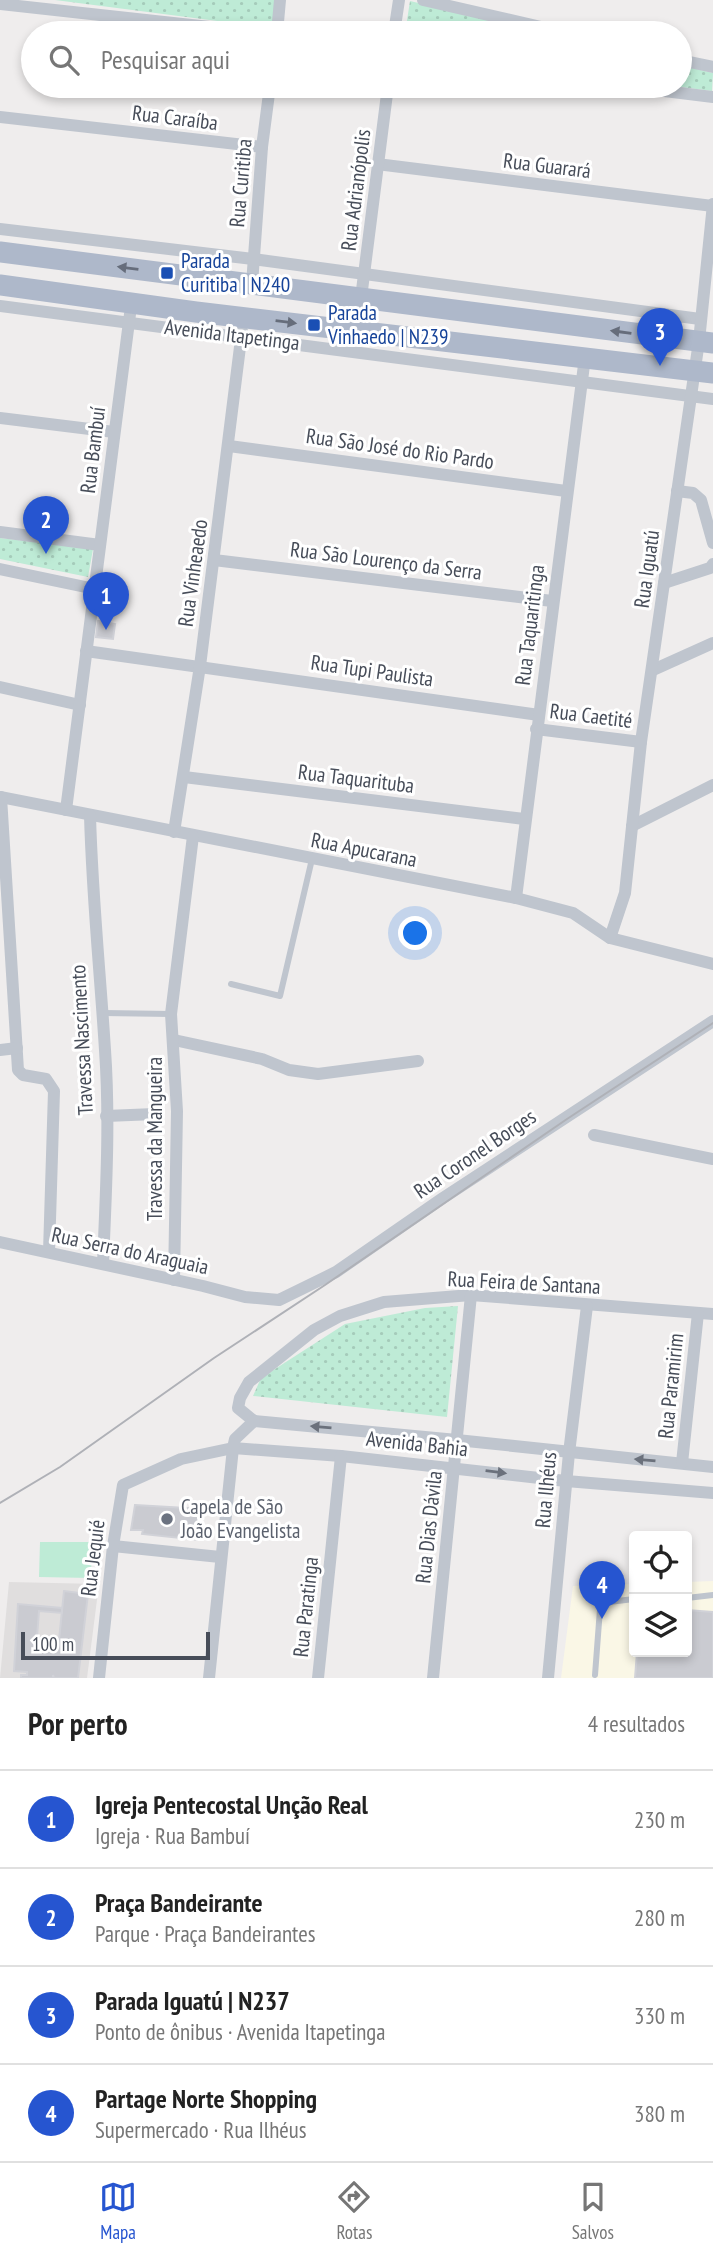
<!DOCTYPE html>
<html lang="pt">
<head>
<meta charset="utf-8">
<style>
	:root { --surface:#fff; --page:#f6f6f6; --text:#222; --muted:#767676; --line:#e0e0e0; --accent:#2655d0 }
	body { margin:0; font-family:"PT Sans Narrow",sans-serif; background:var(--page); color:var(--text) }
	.controls { position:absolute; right:21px; bottom:21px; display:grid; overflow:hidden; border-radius:7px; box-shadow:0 4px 10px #0003 }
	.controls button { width:63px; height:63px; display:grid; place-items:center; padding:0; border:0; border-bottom:2px solid var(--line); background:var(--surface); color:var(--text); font:35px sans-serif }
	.scale { position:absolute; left:21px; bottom:18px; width:189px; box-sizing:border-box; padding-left:7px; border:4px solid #474d59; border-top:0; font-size:19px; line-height:24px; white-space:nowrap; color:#474d59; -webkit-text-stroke:5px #fff; paint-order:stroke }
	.you { position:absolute; left:416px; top:934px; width:24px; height:24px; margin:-18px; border:5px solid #fff; border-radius:50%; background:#1a73e8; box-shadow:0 0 0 10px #1a73e833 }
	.badge { display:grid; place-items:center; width:46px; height:46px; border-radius:50%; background:var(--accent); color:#fff; font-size:23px; font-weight:700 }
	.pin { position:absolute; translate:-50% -58px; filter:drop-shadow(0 2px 4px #0008) }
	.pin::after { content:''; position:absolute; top:37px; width:24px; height:21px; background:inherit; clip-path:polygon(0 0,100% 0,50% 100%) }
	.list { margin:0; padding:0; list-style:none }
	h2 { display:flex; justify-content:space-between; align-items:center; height:91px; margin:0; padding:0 28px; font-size:30px }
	h2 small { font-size:23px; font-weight:400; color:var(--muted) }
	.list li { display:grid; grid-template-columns:46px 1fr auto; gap:21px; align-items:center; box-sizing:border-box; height:98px; padding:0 28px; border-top:2px solid var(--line) }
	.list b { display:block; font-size:26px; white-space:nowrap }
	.list p { margin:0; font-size:23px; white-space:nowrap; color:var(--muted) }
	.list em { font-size:23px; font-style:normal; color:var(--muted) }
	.icon { flex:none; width:38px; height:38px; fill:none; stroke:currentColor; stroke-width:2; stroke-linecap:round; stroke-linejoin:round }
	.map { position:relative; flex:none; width:713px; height:1678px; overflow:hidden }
	.search { position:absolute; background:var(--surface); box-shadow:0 4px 10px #0003; left:21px; right:21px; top:21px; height:77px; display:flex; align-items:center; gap:18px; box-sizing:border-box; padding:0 24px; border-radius:38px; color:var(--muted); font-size:26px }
	.sheet { height:483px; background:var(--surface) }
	nav { display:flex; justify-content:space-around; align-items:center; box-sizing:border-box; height:98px; border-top:2px solid var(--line); background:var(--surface); font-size:19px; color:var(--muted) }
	nav a { display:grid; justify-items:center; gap:4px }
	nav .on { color:var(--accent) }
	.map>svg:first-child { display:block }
	.commercial { fill:#faf7e6 }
	.education { fill:#e0dede }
	.grass { fill:url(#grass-dots) }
	.garden { fill:#beebd6 }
	.building { fill:#cacbd1; stroke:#d1d2d8; stroke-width:2 }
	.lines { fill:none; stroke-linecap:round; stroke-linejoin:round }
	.service { stroke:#bfc5ce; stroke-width:6 }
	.minor { stroke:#bfc5ce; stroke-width:12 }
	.primary { stroke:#aeb8ca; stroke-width:21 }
	.tram { stroke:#afb1b7; stroke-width:2 }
	.oneway { fill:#666d7b }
	.oneway2 { fill:#6b717c }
	.transit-dot { fill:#1a4fb4; stroke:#fff; stroke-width:2.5 }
	.worship-dot { fill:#6b7280; stroke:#fff; stroke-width:2.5 }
	.labels { text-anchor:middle; stroke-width:6; stroke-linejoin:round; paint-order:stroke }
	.street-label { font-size:21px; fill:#474d59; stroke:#fff }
	.transit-label { font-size:21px; fill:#164399; stroke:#fff; text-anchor:start }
	.worship-label { font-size:21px; fill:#5b616d; stroke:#fff; text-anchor:start }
</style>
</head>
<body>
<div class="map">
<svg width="713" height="1678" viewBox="0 0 713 1678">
	<defs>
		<pattern id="grass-dots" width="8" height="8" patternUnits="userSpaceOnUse" patternTransform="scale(1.75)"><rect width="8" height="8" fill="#beebd6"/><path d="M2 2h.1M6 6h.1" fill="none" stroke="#a5cbba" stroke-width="1.8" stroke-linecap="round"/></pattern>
	</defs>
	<rect width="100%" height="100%" fill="#efeded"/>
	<path class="commercial" d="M 713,1581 L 713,1678 L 561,1678 L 573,1586 L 634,1584 L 634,1652 L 687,1652 L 687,1582 Z"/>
	<path class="education" d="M 9,1582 L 99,1584 L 87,1678 L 0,1678 Z"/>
	<g class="grass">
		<path d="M 55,0 L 277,0 L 272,28 Z"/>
		<path d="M 410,1 L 545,33 L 405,33 Z"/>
		<path d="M 680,65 L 713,73 L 712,91 L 673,86 L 680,86 Z"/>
		<path d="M 0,538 L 93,549 L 88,577 L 0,559 Z"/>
		<path d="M 458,1306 L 447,1417 L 253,1396 L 261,1378 L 345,1324 L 425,1308 Z"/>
	</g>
	<path class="garden" d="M 40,1542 L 92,1542 L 91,1578 L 39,1577 Z"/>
	<g class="building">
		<path d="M 98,621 L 115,624 L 113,639 L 96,637 Z"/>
		<path d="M 135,1505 L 203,1509 L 199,1540 L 142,1534 L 143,1530 L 131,1530 Z"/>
		<path d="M 64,1591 L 88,1594 L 78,1678 L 54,1678 L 53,1675 L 53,1678 L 21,1678 L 21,1675 L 27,1675 L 27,1672 L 14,1671 L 18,1604 L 62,1608 L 62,1613 L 39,1611 L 37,1637 L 59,1640 Z"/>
		<path d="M 687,1610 L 713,1612 L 713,1678 L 635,1678 L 637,1652 L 687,1652 Z"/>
	</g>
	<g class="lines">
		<g class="service">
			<path d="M 231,984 L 280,996 L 312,859"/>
			<path d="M 103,1013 L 171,1014"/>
			<path d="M 687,1598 L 713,1595"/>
			<path d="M 595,1675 L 600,1609 L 609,1602 L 634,1599"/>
		</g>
		<g class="minor">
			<path d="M 423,0 L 567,33"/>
			<path d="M 0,4 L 264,33"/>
			<path d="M 277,33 L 280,0"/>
			<path d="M 394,33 L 399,0"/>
			<path d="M 680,60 L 713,67"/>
			<path d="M 624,86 L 713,97"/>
			<path d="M 0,117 L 262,147"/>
			<path d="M 377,164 L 713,206"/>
			<path d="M 0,229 L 253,259 L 700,319"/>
			<path d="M 252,284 L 262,147 L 270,86"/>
			<path d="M 361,298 L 388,86"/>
			<path d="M 0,306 L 713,399"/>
			<path d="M 0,418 L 114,432"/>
			<path d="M 229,446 L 566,491"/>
			<path d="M 677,491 L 693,493 L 701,500 L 713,543"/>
			<path d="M 0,532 L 100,545"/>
			<path d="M 214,560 L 552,601"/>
			<path d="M 0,569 L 95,589"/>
			<path d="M 664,583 L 710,568 L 713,564"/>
			<path d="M 86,651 L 539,715"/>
			<path d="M 653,670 L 713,643"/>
			<path d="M 0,687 L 80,705"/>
			<path d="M 536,729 L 641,742"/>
			<path d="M 184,777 L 524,819"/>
			<path d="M 0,797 L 516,898 L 573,913 L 610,938 L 713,964"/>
			<path d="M 1,797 L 18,1070 L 23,1075 L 46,1079 L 54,1091 L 49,1252"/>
			<path d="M 66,810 L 130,314"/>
			<path d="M 90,815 C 92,894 100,971 105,1050 C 110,1121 106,1192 103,1263"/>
			<path d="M 632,826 L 713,785"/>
			<path d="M 174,832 L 200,666 L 242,331"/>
			<path d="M 516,898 L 585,357"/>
			<path d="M 610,938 L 625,893 L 641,742 L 699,341 L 713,204"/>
			<path d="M 174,1040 L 262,1059 L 289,1070 L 318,1074 L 418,1061"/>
			<path d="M 0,1050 L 17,1048"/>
			<path d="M 106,1116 L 155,1114"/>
			<path d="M 594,1135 L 713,1159"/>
			<path d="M 0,1242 L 203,1286 L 245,1297 L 279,1300 L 336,1272 L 443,1198 L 713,1021"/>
			<path d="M 174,1280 L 177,1111 L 171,1014 L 193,836"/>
			<path d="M 254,1421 L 238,1408 L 240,1398 L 249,1382 L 314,1330 L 340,1316 L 384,1302 L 471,1295 L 713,1314"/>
			<path d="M 254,1421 L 457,1440 L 713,1467"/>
			<path d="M 682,1463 L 698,1313"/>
			<path d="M 113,1546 L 220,1557"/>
			<path d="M 99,1678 L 113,1546 L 123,1485 L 181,1459 L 233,1448 L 341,1456 L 566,1481 L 713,1493"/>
			<path d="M 209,1678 L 233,1448 L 235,1439 L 254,1421"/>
			<path d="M 318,1678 L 341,1456"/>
			<path d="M 433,1678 L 471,1295"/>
			<path d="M 548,1678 L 569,1453 L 587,1306"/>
		</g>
		<g class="primary">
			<path d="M 0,252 L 713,343"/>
			<path d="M 0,285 L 196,312 L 713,373"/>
		</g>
		<path class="tram" d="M 0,1503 L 60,1467 L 214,1358 L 325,1285 L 567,1119 L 713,1023"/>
	</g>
	<defs><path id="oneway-solid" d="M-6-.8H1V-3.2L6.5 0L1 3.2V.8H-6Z" transform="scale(1.75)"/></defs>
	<g class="oneway">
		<use href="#oneway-solid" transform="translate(128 268) rotate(-173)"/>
		<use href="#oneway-solid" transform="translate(286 322) rotate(7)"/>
		<use href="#oneway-solid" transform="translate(621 332) rotate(-172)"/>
	</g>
	<g class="oneway2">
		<use href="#oneway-solid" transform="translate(321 1427) rotate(-175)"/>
		<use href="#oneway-solid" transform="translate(645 1460) rotate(-175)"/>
		<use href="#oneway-solid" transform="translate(496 1472) rotate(7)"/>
	</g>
	<g class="transit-dot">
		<rect x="160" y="266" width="14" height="14" rx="3.5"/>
		<rect x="307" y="318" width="14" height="14" rx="3.5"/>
	</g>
	<circle class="worship-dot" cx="167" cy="1519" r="7"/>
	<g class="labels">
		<g class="street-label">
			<text transform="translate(175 118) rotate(7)" y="7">Rua Caraíba</text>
			<text transform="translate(547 166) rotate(7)" y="7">Rua Guarará</text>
			<text transform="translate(241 183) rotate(-85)" y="7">Rua Curitiba</text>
			<text transform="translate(356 190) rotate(-83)" y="7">Rua Adrianópolis</text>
			<text transform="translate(232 335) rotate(7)" y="7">Avenida Itapetinga</text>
			<text transform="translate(400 449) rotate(8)" y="7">Rua São José do Rio Pardo</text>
			<text transform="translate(93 450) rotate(-83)" y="7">Rua Bambuí</text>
			<text transform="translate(386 561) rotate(7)" y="7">Rua São Lourenço da Serra</text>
			<text transform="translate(647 569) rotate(-82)" y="7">Rua Iguatú</text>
			<text transform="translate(193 573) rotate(-82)" y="7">Rua Vinheaedo</text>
			<text transform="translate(530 625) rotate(-83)" y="7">Rua Taquaritinga</text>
			<text transform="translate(372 671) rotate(8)" y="7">Rua Tupi Paulista</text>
			<text transform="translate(591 716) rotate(7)" y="7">Rua Caetité</text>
			<text transform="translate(356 779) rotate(7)" y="7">Rua Taquarituba</text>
			<text transform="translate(364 850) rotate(11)" y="7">Rua Apucarana</text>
			<text transform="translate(82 1040) rotate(-93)" y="7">Travessa Nascimento</text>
			<text transform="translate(155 1139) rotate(-90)" y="7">Travessa da Mangueira</text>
			<text transform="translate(475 1154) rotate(-34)" y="7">Rua Coronel Borges</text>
			<text transform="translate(130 1251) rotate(12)" y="7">Rua Serra do Araguaia</text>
			<text transform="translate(524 1283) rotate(3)" y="7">Rua Feira de Santana</text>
			<text transform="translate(671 1386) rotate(-84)" y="7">Rua Paramirim</text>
			<text transform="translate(417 1444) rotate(6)" y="7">Avenida Bahia</text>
			<text transform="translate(546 1490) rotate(-85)" y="7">Rua Ilhéus</text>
			<text transform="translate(429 1527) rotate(-84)" y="7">Rua Dias Dávila</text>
			<text transform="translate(93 1558) rotate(-83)" y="7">Rua Jequié</text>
			<text transform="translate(306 1607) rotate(-84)" y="7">Rua Paratinga</text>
		</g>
		<g class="transit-label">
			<text x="181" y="268">Parada<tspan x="181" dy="24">Curitiba | N240</tspan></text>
			<text x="328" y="320">Parada<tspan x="328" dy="24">Vinhaedo | N239</tspan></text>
		</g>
		<g class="worship-label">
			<text x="181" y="1514">Capela de São<tspan x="181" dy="24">João Evangelista</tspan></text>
		</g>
	</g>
</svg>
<div class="controls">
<button><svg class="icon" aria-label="locate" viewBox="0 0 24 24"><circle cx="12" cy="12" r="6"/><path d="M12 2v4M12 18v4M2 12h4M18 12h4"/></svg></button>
<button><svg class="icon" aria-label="layers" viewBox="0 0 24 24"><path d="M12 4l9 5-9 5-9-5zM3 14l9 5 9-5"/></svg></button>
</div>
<div class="scale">100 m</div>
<div class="you"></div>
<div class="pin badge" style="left:106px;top:630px">1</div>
<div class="pin badge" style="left:46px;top:554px">2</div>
<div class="pin badge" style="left:660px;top:366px">3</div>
<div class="pin badge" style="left:602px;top:1619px">4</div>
<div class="search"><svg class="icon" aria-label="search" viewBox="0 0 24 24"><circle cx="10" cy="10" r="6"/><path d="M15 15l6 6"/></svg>Pesquisar aqui</div>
</div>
<section class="sheet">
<h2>Por perto<small>4 resultados</small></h2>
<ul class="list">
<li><span class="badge">1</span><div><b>Igreja Pentecostal Unção Real</b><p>Igreja · Rua Bambuí</p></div><em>230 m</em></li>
<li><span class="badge">2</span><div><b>Praça Bandeirante</b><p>Parque · Praça Bandeirantes</p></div><em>280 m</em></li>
<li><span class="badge">3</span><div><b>Parada Iguatú | N237</b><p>Ponto de ônibus · Avenida Itapetinga</p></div><em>330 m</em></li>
<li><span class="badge">4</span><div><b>Partage Norte Shopping</b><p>Supermercado · Rua Ilhéus</p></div><em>380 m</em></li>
</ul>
</section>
<nav>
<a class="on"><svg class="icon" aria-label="map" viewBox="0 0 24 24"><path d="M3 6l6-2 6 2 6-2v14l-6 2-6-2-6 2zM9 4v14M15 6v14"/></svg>Mapa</a>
<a><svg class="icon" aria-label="directions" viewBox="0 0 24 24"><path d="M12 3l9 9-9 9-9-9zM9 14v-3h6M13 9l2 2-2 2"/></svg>Rotas</a>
<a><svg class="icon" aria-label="saved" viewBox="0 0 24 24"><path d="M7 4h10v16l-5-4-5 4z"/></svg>Salvos</a>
</nav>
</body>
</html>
